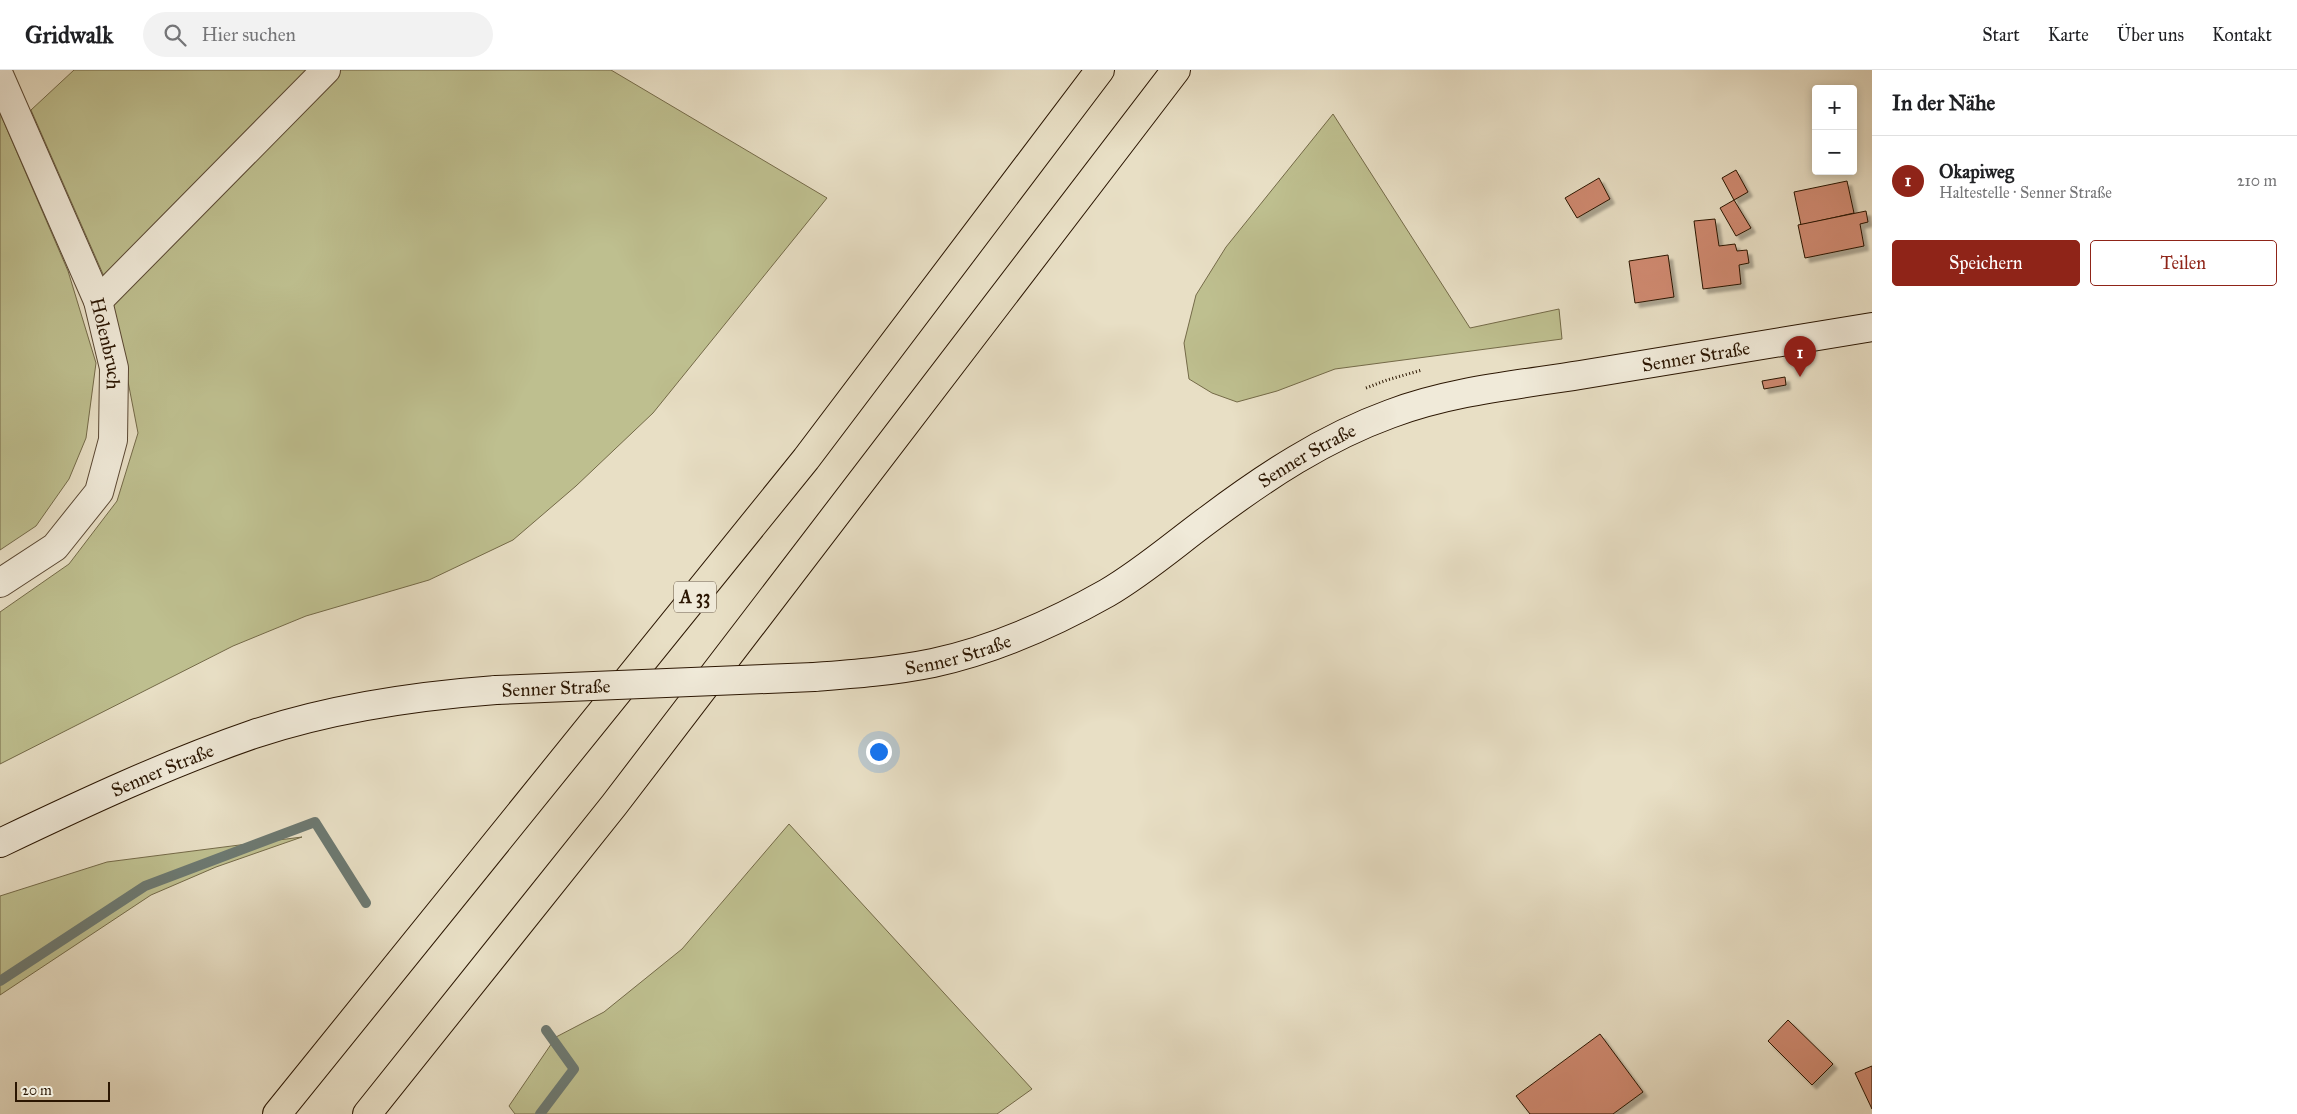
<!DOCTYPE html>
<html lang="de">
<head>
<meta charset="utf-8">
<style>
	:root { --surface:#fff; --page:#f2f2f2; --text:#202124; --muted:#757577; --line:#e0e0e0; --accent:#8f2418 }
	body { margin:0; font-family:"IM FELL Great Primer",serif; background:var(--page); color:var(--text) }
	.controls { position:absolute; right:15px; top:15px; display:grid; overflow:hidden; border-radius:5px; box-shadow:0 2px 8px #0003 }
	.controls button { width:45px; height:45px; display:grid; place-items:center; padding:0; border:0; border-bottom:1px solid var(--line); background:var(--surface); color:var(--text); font:25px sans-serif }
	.scale { position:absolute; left:15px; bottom:12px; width:95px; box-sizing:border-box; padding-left:5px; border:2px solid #2b1602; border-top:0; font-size:14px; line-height:18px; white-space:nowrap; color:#2b1602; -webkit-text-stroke:4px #f0ead9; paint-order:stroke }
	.you { position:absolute; left:878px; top:681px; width:18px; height:18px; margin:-12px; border:4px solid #fff; border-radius:50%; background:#1a73e8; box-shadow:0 0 0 8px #1a73e833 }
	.badge { display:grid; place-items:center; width:32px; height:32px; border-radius:50%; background:var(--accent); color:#fff; font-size:16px; font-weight:700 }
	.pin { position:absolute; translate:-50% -41px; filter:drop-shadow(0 1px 2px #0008) }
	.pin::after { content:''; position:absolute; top:26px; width:18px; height:15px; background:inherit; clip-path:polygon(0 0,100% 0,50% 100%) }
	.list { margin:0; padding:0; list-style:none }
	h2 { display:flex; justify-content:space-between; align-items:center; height:65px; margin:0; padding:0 20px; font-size:21px }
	h2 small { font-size:16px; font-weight:400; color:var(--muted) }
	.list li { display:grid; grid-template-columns:32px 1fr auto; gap:15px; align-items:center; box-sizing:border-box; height:90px; padding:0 20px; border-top:1px solid var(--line) }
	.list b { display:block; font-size:19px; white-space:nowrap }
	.list p { margin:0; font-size:16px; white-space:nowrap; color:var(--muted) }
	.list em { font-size:16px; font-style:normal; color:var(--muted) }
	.actions { display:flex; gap:10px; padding:15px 20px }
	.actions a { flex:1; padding:11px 0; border:1px solid var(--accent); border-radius:5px; text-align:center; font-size:18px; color:var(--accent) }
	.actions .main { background:var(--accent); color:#fff }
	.icon { flex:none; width:28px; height:28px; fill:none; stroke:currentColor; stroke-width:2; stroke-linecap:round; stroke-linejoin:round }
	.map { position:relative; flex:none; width:1872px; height:1044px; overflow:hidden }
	header { display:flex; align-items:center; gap:30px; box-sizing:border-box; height:70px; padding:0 25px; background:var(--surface); border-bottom:1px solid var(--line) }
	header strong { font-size:24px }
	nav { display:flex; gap:28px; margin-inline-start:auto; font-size:18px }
	.search { width:350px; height:45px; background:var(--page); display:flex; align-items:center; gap:12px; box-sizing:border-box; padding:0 18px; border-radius:28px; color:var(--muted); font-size:19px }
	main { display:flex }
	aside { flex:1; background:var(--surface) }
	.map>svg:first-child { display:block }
	.green { fill:#bebf8f; stroke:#746a48 }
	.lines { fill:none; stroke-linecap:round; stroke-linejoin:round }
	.stream { stroke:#6d7971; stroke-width:10 }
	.building { fill:#cf8a71; stroke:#2b1602; filter:url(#shadow) }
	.street-casing { stroke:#5a4833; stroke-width:30 }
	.secondary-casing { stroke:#2b1602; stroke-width:30 }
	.highway-casing { stroke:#2b1602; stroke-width:30 }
	.path { stroke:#2b1602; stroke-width:3; stroke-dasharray:1 2.5; stroke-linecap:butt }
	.street { stroke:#f0ead9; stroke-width:28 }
	.secondary { stroke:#f0ead9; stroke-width:28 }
	.highway { stroke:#e8dfc5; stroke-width:28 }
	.secondary-bridge-casing { stroke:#2b1602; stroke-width:30; stroke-linecap:butt }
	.secondary-bridge { stroke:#f0ead9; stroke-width:28 }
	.labels { text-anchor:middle; stroke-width:4; stroke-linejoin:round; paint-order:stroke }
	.shield { fill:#f0ead9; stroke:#665642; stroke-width:1 }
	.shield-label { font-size:18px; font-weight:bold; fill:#2b1602 }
	.street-label { font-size:19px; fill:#2b1602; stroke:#f0ead9 }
</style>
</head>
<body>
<header>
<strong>Gridwalk</strong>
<div class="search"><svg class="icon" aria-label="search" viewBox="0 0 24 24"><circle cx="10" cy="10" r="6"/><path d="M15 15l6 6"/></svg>Hier suchen</div>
<nav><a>Start</a><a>Karte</a><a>Über uns</a><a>Kontakt</a></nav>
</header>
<main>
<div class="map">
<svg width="1872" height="1044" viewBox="0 0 1872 1044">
	<defs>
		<filter id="shadow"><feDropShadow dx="4.5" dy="4.5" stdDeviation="1" flood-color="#0004"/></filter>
	</defs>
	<rect width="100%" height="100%" fill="#e8dfc5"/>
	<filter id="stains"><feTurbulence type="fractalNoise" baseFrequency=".004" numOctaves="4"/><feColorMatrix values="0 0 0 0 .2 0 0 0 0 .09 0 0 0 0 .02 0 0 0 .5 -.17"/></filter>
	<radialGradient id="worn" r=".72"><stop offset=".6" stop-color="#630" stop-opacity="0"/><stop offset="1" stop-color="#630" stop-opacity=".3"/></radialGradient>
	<g class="green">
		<path d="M 74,0 L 314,0 L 106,211 L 31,40 Z"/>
		<path d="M 340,0 L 611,0 L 827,128 L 653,343 L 576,416 L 513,470 L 429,510 L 306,546 L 233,576 L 0,694 L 0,542 L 69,494 L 117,431 L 138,363 L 112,229 Z"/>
		<path d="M 0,43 L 68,201 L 96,293 L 86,368 L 69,409 L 36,456 L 0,480 Z"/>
		<path d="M 1333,44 L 1470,258 L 1559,239 L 1562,269 L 1335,299 L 1277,321 L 1237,332 L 1212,323 L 1189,309 L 1184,273 L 1196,225 L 1226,177 Z"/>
		<path d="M 789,754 L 1032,1019 L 997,1044 L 515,1044 L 509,1036 L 556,967 L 604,942 L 682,879 Z"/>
		<path d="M 302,767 L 216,797 L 151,825 L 0,925 L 0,826 L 107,792 Z"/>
	</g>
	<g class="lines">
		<g class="stream">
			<path d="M 0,911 L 145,816 L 315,752 L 366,833"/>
			<path d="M 540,1044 L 574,999 L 546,960"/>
		</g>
	</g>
	<g class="building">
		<path d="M 1736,100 L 1748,122 L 1734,130 L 1722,108 Z"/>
		<path d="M 1599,108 L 1610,129 L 1577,148 L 1565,128 Z"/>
		<path d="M 1847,111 L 1854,143 L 1801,155 L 1794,122 Z"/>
		<path d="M 1734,130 L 1751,158 L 1736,166 L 1720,138 Z"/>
		<path d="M 1866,141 L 1868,152 L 1860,154 L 1864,176 L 1805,188 L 1798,155 Z"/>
		<path d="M 1715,149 L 1719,176 L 1735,174 L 1737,181 L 1747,180 L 1749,193 L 1739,195 L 1741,214 L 1703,219 L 1694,151 Z"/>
		<path d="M 1668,185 L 1674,227 L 1635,233 L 1629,191 Z"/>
		<path d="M 1785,307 L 1786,315 L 1764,319 L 1762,311 Z"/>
		<path d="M 1788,950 L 1833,994 L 1812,1015 L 1768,971 Z"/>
		<path d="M 1600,964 L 1643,1022 L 1613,1044 L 1530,1044 L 1516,1026 Z"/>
		<path d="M 1872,996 L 1872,1039 L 1855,1003 Z"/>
	</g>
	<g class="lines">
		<defs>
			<g id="street">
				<path id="s1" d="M 0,7 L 98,231 L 114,298 L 113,370 L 99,422 L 55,477 L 0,513"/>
				<path d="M 98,231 L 326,0"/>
			</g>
			<g id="secondary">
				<path id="s2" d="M 814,607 C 854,604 894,601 933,593 C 993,580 1054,553 1107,523 C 1143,502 1175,474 1209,449 C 1265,407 1324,368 1390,344 C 1450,321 1517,315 1580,305 C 1677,289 1775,273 1872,257"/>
				<path id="s3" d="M 0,773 C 84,733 167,694 254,664 C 332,638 415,626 496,620"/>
			</g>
			<g id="highway">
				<path d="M 277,1044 L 806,389 L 1100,0"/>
				<path d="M 367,1044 L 614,735 L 1176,0"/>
			</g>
		</defs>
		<use href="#street" class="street-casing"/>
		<use href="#secondary" class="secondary-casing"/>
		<use href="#highway" class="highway-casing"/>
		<path class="path" d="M 1366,318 L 1387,310 L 1422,300"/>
		<use href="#street" class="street"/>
		<use href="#secondary" class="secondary"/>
		<use href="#highway" class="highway"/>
		<defs>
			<g id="secondary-bridge">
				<path id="s4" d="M 496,620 L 814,607"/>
			</g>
		</defs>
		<use href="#secondary-bridge" class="secondary-bridge-casing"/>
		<use href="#secondary-bridge" class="secondary-bridge"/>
	</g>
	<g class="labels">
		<rect class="shield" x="674" y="511.5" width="42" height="31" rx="4"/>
		<g class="shield-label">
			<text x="695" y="533">A 33</text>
		</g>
		<g class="street-label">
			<text dy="7" stroke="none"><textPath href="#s1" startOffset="288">Holenbruch</textPath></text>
			<text dy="7" stroke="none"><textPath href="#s2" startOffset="956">Senner Straße</textPath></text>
			<text dy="7" stroke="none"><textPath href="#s2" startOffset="551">Senner Straße</textPath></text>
			<text dy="7" stroke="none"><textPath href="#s2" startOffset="146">Senner Straße</textPath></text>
			<text dy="7" stroke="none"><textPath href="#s4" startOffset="60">Senner Straße</textPath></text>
			<text dy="7" stroke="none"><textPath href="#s3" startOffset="178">Senner Straße</textPath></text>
		</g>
	</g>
	<rect width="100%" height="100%" filter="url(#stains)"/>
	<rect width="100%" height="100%" fill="url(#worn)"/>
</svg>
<div class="controls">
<button>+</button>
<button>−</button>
</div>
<div class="scale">20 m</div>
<div class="you"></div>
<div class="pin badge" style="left:1800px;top:307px">1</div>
</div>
<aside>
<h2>In der Nähe<small></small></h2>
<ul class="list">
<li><span class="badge">1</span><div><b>Okapiweg</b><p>Haltestelle · Senner Straße</p></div><em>210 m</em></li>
</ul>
<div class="actions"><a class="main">Speichern</a><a>Teilen</a></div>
</aside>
</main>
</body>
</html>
